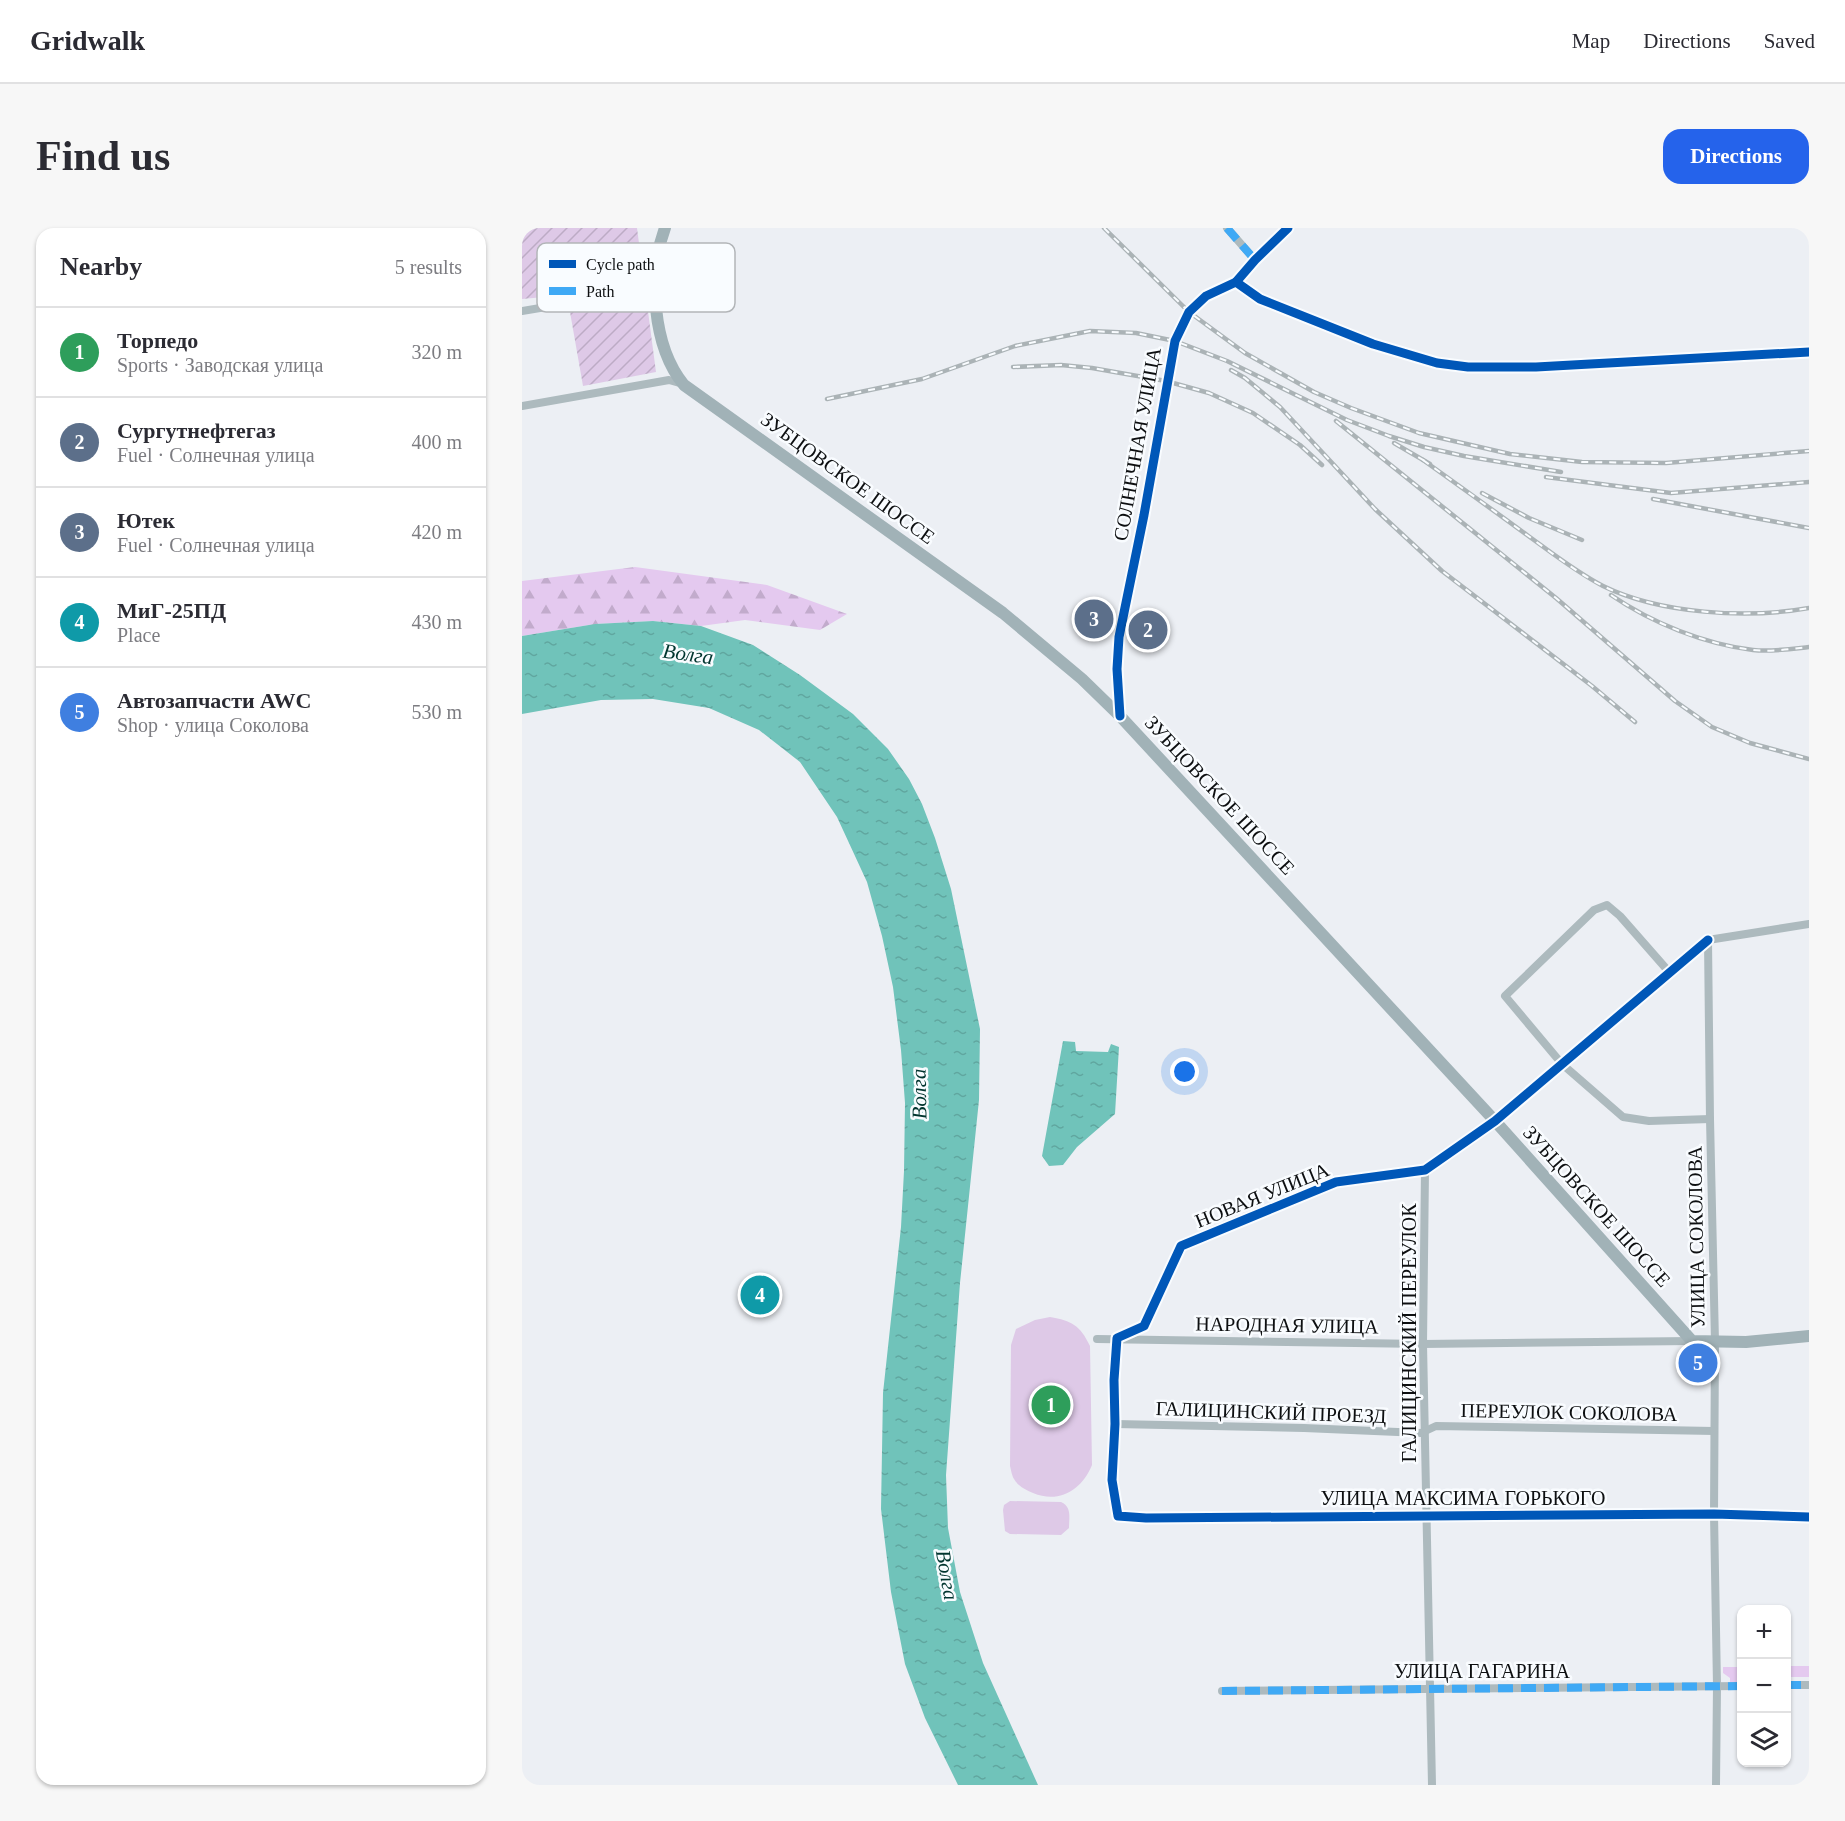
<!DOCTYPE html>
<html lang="en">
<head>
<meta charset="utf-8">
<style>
	:root { --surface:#fff; --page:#f7f7f7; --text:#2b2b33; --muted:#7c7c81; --line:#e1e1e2; --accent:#2563eb }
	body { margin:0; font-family:Georgia,serif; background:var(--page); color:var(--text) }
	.controls { position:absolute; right:18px; bottom:18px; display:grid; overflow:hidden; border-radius:12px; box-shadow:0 2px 4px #0004 }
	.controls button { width:54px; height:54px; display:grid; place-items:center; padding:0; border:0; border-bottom:2px solid var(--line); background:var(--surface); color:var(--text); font:30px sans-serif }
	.you { position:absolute; left:663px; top:844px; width:21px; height:21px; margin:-15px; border:4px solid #fff; border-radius:50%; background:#1a73e8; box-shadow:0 0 0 9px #1a73e833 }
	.badge { display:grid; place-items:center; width:39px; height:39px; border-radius:50%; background:var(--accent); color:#fff; font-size:20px; font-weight:700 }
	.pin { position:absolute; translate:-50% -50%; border:3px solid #fff; box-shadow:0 2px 6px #0006 }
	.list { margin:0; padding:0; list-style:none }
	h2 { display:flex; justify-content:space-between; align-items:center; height:78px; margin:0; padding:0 24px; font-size:26px }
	h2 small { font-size:20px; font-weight:400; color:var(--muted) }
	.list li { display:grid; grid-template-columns:39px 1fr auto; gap:18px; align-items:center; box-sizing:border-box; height:90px; padding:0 24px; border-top:2px solid var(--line) }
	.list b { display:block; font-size:22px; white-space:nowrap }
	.list p { margin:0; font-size:20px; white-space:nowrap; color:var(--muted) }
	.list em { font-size:20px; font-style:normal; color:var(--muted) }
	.icon { flex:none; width:33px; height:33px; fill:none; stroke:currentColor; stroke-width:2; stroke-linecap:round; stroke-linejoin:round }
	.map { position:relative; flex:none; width:1287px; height:1557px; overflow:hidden; border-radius:18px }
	header { display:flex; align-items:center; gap:36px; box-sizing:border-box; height:84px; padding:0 30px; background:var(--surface); border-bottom:2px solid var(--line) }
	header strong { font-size:28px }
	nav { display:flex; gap:33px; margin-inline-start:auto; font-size:21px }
	.intro { display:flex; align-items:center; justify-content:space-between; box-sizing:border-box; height:144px; padding:0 36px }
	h1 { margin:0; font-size:42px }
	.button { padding:15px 27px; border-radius:18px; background:var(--accent); color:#fff; font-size:21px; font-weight:700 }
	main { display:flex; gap:36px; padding:0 36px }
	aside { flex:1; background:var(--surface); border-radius:18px; box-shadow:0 2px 4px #0004 }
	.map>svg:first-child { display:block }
	.forest { fill:url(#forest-firs) }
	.garden { fill:url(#garden-furrows) }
	.pitch { fill:#dec9e7 }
	.water { fill:url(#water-ripples) }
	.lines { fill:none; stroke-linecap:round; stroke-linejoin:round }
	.street { stroke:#adbabe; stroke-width:8 }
	.primary { stroke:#a1b2b7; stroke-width:12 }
	.rail-casing { stroke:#abb3b6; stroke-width:4.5 }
	.rail { stroke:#f9fcff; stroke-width:2; stroke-dasharray:7; stroke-linecap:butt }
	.quiet { stroke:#3fa9f5; stroke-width:8; stroke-dasharray:15 8; stroke-linecap:butt }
	.cycleway-casing { stroke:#f9fcff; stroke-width:13 }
	.cycleway { stroke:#0057b8; stroke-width:9 }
	.labels { text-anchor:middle; stroke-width:5; stroke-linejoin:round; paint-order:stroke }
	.street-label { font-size:20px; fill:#0d0f11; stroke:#f9fcff }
	.water-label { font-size:21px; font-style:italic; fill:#00352f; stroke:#f9fcff }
	.key { fill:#f9fcff; stroke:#b2b5b8; stroke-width:1.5 }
	.key-label { font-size:16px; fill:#0d0f11 }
</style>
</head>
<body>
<header>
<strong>Gridwalk</strong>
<nav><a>Map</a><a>Directions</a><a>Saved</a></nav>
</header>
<div class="intro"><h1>Find us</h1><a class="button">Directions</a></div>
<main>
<aside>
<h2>Nearby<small>5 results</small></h2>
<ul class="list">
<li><span class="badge" style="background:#2e9e5b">1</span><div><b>Торпедо</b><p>Sports · Заводская улица</p></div><em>320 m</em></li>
<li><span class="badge" style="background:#5c6f8a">2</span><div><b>Сургутнефтегаз</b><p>Fuel · Солнечная улица</p></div><em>400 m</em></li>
<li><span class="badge" style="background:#5c6f8a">3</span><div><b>Ютек</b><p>Fuel · Солнечная улица</p></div><em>420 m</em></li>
<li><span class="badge" style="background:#0f9aa8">4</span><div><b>МиГ-25ПД</b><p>Place</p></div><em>430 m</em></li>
<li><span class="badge" style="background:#3f7fe0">5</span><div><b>Автозапчасти AWC</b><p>Shop · улица Соколова</p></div><em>530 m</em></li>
</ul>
</aside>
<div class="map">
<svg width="1287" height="1557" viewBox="0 0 1287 1557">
	<defs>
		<pattern id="forest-firs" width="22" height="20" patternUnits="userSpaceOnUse" patternTransform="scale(1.5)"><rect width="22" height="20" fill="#e4c9ef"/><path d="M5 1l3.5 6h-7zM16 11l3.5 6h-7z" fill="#c2abcc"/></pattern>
		<pattern id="garden-furrows" width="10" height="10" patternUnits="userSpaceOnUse" patternTransform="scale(1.5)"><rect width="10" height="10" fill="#dec9e7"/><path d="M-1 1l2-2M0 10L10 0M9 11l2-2" fill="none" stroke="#bdabc5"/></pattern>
		<pattern id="water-ripples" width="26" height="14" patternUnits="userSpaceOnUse" patternTransform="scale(1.5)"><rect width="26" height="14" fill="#70c3ba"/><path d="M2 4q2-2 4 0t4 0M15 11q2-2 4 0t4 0" fill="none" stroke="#60a69f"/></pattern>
	</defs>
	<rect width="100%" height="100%" fill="#eceff4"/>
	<g class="forest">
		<path d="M 113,339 L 245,357 L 325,386 L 298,402 L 223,392 L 179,398 L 131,393 L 73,396 L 0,408 L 0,353 Z"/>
		<path d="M 1287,1438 L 1287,1449 L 1265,1449 L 1265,1438 Z"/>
		<path d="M 1201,1439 L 1219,1439 L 1219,1456 L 1208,1455 L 1208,1450 L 1201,1445 Z"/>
	</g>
	<path class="garden" d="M 0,0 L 115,0 L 134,144 L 61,158 L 45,67 L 0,71 Z"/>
	<g class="pitch">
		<path d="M 528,1089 C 550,1093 558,1097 568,1118 L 570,1237 C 560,1262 537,1276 511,1265 C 504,1262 496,1258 492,1251 C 490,1248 489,1242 488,1238 L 489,1117 L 494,1101 L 513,1092 Z"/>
		<path d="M 488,1273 L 539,1274 C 550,1279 547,1289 547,1300 L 539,1307 L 488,1306 L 483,1303 L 481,1282 L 482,1277 Z"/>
	</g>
	<g class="water">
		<path d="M 131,393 L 179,398 L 231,417 L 278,447 L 331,486 L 366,521 L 387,551 L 400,576 L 413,610 L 429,661 L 458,801 L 457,872 L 438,1055 L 424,1247 L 426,1300 L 438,1364 L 461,1435 L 516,1557 L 436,1557 L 403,1490 L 383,1436 L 369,1364 L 359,1281 L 361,1165 L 379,999 L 382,943 L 383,875 L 379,822 L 371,759 L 360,708 L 345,654 L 315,589 L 278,534 L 237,502 L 187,480 L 131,471 L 79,472 L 0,486 L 0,408 L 73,396 Z"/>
		<path d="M 541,813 L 553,814 L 554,823 L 586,824 L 589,816 L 597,819 L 593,886 L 555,919 L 541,937 L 527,938 L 520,928 Z"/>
	</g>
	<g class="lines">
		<g class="street">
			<path d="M 705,0 L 733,32"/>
			<path d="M 714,54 L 738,71 L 851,116 L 915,135 L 946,139 L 1014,139 L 1287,124"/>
			<path d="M 0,83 L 30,78"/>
			<path d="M 0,178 L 147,152 L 161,156"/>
			<path d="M 598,488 L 595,441 L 597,409 L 622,287 L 653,113 L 667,84 L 684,68 L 714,54 L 733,32 L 766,0"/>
			<path d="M 1186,712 L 973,893 L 903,942 L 814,954 L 659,1018 L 622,1098 L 595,1110 L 592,1152 L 593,1196 L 590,1252 L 596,1288 L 624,1290 L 1192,1286 L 1287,1289"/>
			<path d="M 1186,712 L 1188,891 L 1193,1114 L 1192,1286 L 1195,1458 L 1194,1557"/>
			<path d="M 1186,712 L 1287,696"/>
			<path d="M 1148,745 L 1098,688 L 1085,677 L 1072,682 L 983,768 L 1040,836 L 1101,889 L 1127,893 L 1188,891"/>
			<path d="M 903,942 L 901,1116 L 910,1557"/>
			<path d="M 575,1111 L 901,1116 L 1170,1113"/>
			<path d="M 593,1196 L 782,1200 L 899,1205 L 914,1198 L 1192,1203"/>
			<path d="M 1264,1457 L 1287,1457"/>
			<path d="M 700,1463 L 1220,1458"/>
		</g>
		<path class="primary" d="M 143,0 C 126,46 130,118 162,157 L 481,385 L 560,451 L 598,488 L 973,893 L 1170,1113 L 1224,1114 L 1287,1108"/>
		<defs>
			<g id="rail">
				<path d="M 582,0 L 667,84 L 723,125 L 792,164 L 829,180 L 897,205 L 988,226 L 1060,234 L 1144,235 L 1287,223"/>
				<path d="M 491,139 L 539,137 L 570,140 L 644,153 L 687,165 L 731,185 L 778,217 L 800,237"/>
				<path d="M 709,142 L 723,150 L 758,179 L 853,281 L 920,343 L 1070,458 L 1113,494"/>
				<path d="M 305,171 L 400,151 L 493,118 L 568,103 L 614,105 L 653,113 L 705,133 L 825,192 L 867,208 L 902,219 L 942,228 L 1039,244"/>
				<path d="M 814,193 L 1034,370 L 1153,473 L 1190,499 L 1228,515 L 1287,531"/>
				<path d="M 872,215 L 908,236"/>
				<path d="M 901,232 C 936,257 971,282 1005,307 C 1030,325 1054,344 1081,358 C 1138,386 1225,391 1287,380"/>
				<path d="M 1024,249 L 1149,265 L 1287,254"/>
				<path d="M 960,265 L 1007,290 L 1060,312"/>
				<path d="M 1131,271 L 1287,300"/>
				<path d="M 1089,367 C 1130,395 1182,416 1231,422 C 1250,424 1269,421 1287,419"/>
			</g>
		</defs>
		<use href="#rail" class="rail-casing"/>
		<use href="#rail" class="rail"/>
		<g class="quiet">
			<path d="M 705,0 L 733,32"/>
			<path d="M 1264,1457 L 1287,1457"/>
			<path d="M 700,1463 L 1220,1458"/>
		</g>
		<defs>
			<g id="cycleway">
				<path d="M 714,54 L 738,71 L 851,116 L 915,135 L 946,139 L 1014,139 L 1287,124"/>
				<path d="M 598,488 L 595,441 L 597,409 L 622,287 L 653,113 L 667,84 L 684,68 L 714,54 L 733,32 L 766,0"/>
				<path d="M 1186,712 L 973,893 L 903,942 L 814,954 L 659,1018 L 622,1098 L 595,1110 L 592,1152 L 593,1196 L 590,1252 L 596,1288 L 624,1290 L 1192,1286 L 1287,1289"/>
			</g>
		</defs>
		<use href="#cycleway" class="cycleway-casing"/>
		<use href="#cycleway" class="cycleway"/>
	</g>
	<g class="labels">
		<g class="street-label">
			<text transform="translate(615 216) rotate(-80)" y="7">СОЛНЕЧНАЯ УЛИЦА</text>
			<text transform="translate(326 250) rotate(36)" y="7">ЗУБЦОВСКОЕ ШОССЕ</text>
			<text transform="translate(698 567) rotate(47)" y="7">ЗУБЦОВСКОЕ ШОССЕ</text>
			<text transform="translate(740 967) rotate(-22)" y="7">НОВАЯ УЛИЦА</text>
			<text transform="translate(1075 978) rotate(48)" y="7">ЗУБЦОВСКОЕ ШОССЕ</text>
			<text transform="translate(1174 1009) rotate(-91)" y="7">УЛИЦА СОКОЛОВА</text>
			<text transform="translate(765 1097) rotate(1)" y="7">НАРОДНАЯ УЛИЦА</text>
			<text transform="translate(887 1105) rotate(-90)" y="7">ГАЛИЦИНСКИЙ ПЕРЕУЛОК</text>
			<text transform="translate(749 1184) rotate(2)" y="7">ГАЛИЦИНСКИЙ ПРОЕЗД</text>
			<text transform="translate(1047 1184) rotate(1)" y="7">ПЕРЕУЛОК СОКОЛОВА</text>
			<text x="941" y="1277">УЛИЦА МАКСИМА ГОРЬКОГО</text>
			<text x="960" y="1450">УЛИЦА ГАГАРИНА</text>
		</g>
		<g class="water-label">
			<text transform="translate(166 426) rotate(8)" y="7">Волга</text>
			<text transform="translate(397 866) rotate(-91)" y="7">Волга</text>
			<text transform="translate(425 1347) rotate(80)" y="7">Волга</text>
		</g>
	</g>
	<rect x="15" y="15" width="198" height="69" rx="9" class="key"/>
	<rect x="27" y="32" width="27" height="8" fill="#0057b8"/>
	<rect x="27" y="59" width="27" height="8" fill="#3fa9f5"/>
	<g class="key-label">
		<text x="64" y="42">Cycle path</text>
		<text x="64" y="69">Path</text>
	</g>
</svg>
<div class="controls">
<button>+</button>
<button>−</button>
<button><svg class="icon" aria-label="layers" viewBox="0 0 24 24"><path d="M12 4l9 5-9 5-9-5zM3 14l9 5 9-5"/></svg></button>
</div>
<div class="you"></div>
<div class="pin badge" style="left:529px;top:1177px;background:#2e9e5b">1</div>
<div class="pin badge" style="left:626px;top:402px;background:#5c6f8a">2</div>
<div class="pin badge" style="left:572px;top:391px;background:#5c6f8a">3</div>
<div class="pin badge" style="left:238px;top:1067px;background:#0f9aa8">4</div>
<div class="pin badge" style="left:1176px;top:1135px;background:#3f7fe0">5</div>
</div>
</main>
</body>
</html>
